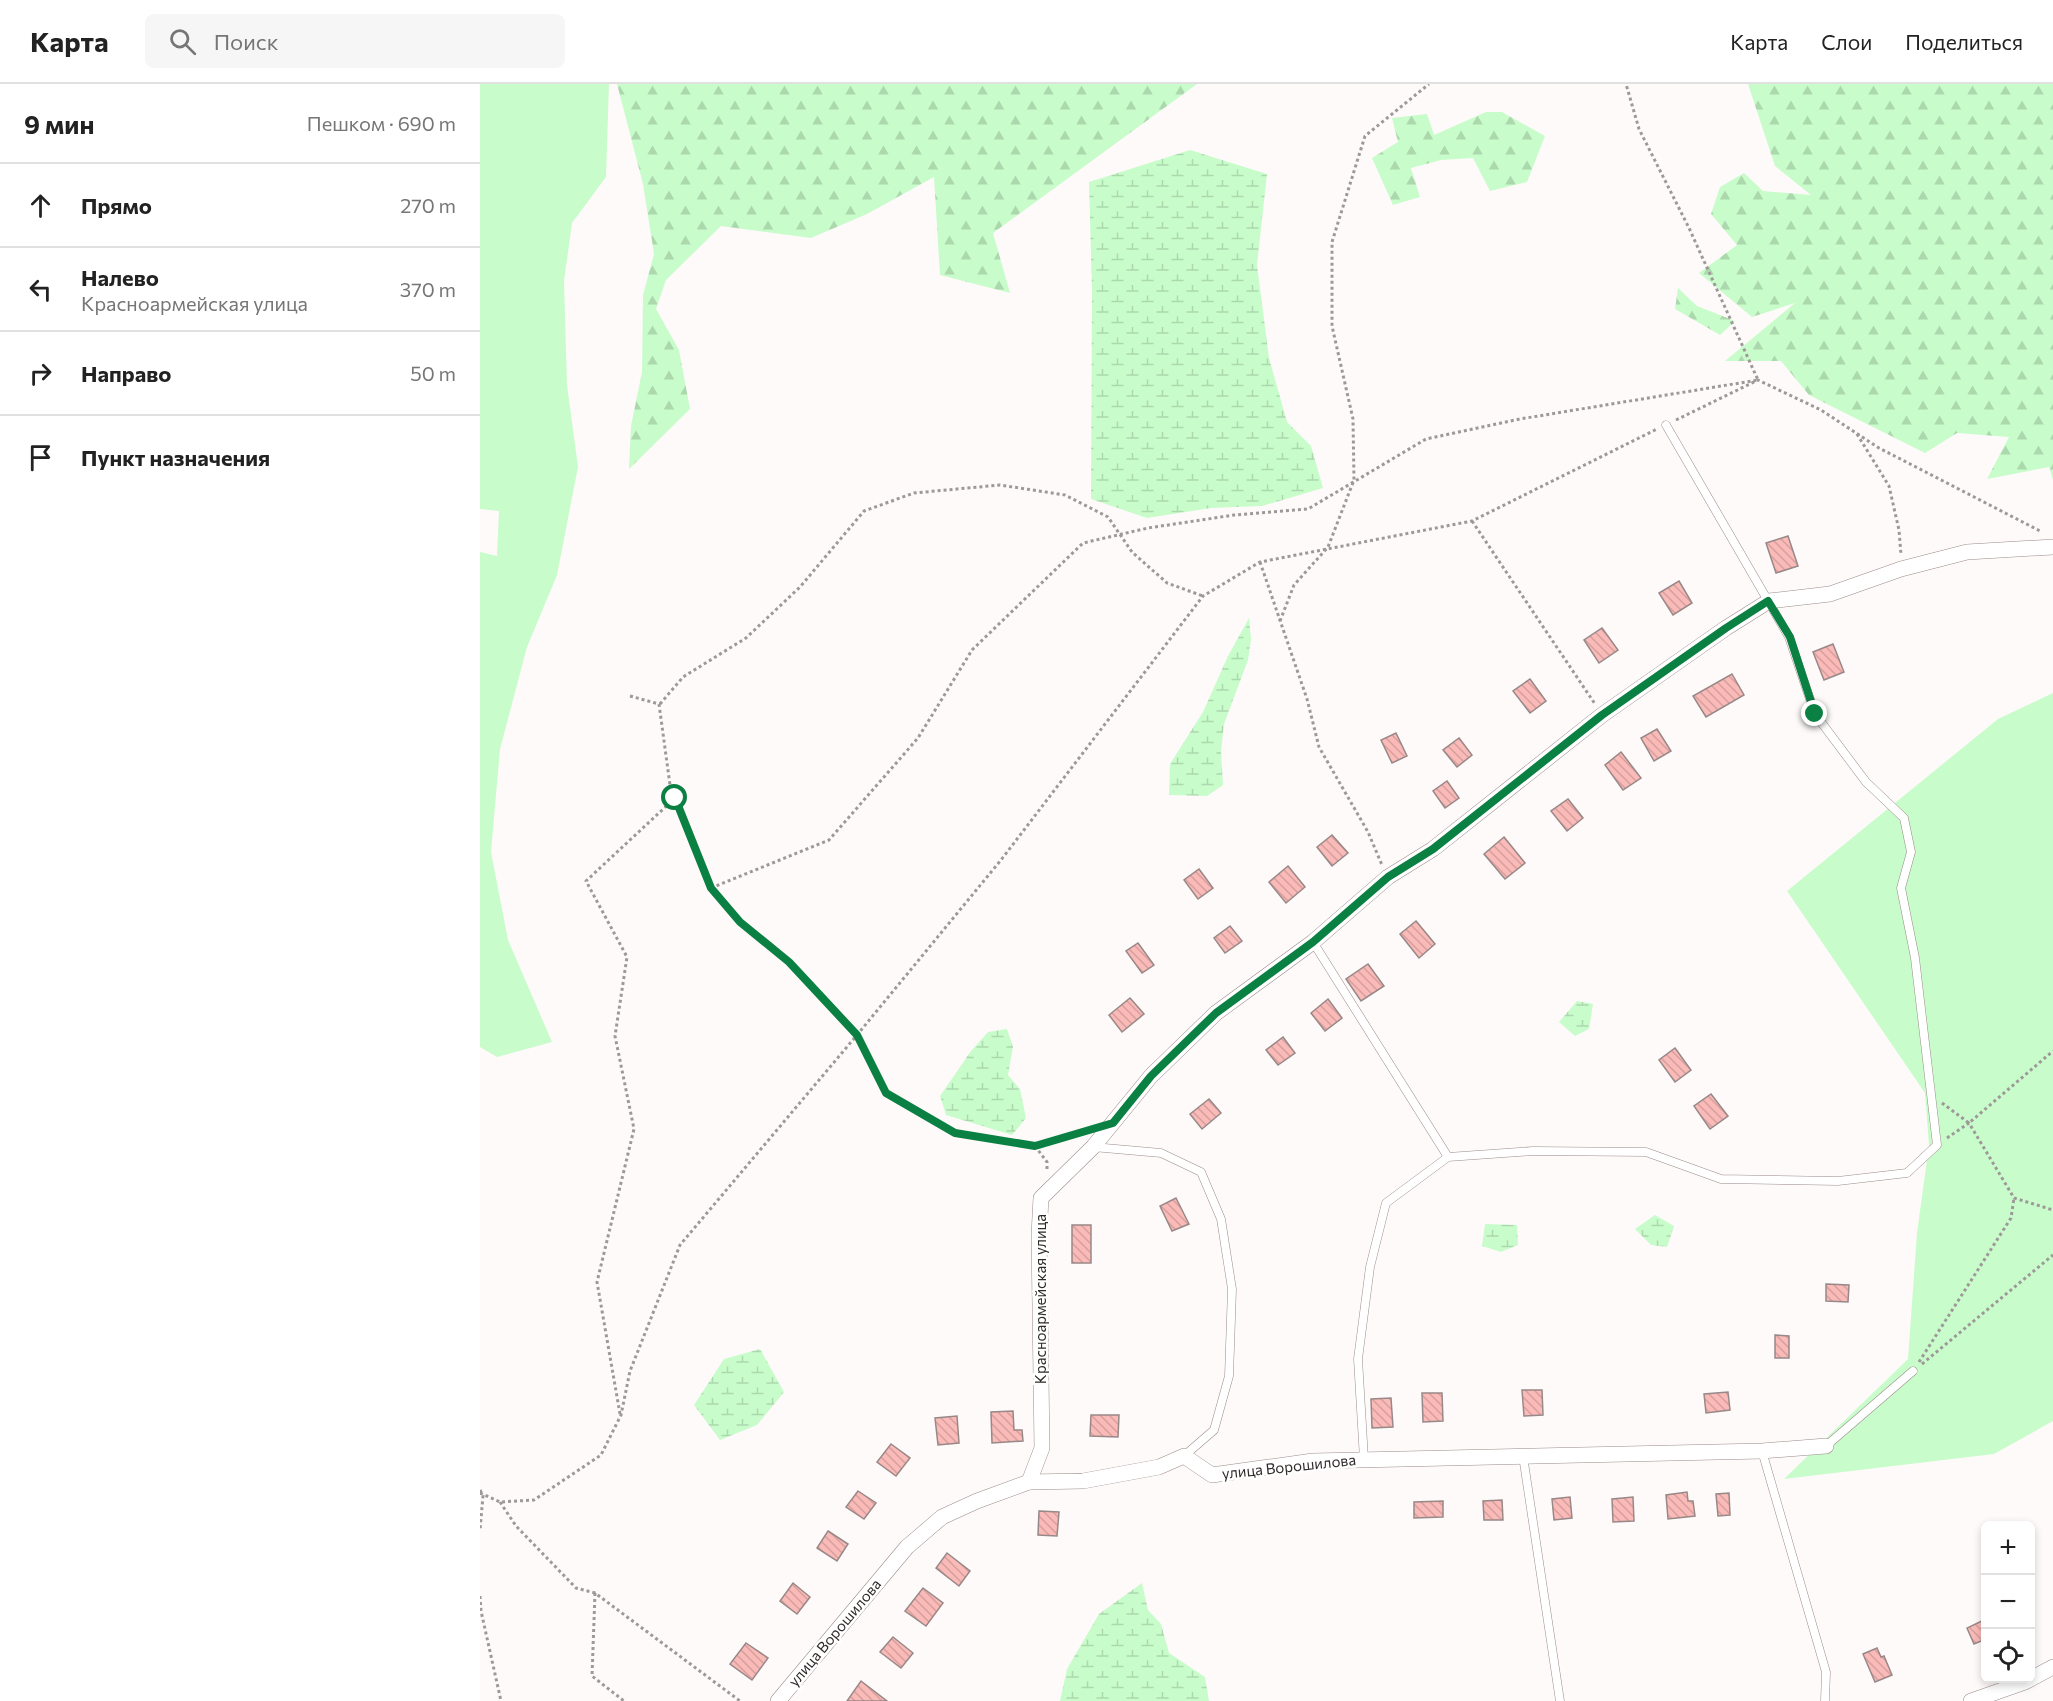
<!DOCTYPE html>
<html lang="ru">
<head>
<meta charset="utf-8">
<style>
	:root { --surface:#fff; --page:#f6f6f6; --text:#222; --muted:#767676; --line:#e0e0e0 }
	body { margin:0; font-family:Commissioner,sans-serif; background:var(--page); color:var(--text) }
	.controls { position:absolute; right:18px; bottom:18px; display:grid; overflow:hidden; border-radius:9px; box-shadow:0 3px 9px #0003 }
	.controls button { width:54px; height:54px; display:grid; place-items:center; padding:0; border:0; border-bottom:2px solid var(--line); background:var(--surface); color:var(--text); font:30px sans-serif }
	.stop { position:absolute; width:18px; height:18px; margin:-14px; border:4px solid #0b8043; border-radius:50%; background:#fff }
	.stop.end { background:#0b8043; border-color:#fff; box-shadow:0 2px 6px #0008 }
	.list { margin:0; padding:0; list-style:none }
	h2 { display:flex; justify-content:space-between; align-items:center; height:78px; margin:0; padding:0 24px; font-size:26px }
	h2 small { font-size:20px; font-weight:400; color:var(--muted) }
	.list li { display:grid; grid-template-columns:39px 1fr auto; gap:18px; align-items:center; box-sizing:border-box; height:84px; padding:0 24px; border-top:2px solid var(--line) }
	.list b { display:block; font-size:22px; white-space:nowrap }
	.list p { margin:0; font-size:20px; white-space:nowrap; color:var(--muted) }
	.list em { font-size:20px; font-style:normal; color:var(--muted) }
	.icon { flex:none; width:33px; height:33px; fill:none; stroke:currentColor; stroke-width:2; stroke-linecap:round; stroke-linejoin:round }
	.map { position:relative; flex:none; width:1573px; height:1617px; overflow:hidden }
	header { display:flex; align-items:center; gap:36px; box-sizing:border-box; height:84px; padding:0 30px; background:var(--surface); border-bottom:2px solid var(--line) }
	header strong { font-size:28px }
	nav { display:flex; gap:33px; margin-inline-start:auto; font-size:21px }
	.search { width:420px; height:54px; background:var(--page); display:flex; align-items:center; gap:15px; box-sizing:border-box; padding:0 21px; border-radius:9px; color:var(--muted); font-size:22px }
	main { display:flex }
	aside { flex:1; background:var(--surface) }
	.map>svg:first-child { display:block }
	.grass { fill:#c8fcca }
	.forest { fill:url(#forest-firs) }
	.wetland { fill:url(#wetland-marsh) }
	.building { fill:url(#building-back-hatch); stroke:#988887; stroke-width:1.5 }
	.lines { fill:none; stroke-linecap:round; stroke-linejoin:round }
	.service-casing { stroke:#9b8c8a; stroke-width:9 }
	.minor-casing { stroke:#9b8c8a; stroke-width:16 }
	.path { stroke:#9e9999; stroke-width:3; stroke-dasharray:3 3; stroke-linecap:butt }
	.service { stroke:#fff; stroke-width:8 }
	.minor { stroke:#fff; stroke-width:15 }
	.route { stroke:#0b8043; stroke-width:8 }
	.labels { text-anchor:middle; stroke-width:5; stroke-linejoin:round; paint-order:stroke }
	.street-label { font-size:15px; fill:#312a2a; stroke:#fff }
</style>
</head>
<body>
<header>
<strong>Карта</strong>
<div class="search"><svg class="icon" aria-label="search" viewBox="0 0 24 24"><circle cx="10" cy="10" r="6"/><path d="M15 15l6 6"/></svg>Поиск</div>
<nav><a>Карта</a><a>Слои</a><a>Поделиться</a></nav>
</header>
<main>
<aside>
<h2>9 мин<small>Пешком · 690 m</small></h2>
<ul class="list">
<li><svg class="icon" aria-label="ahead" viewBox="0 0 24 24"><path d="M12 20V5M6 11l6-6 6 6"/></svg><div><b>Прямо</b></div><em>270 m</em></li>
<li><svg class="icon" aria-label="left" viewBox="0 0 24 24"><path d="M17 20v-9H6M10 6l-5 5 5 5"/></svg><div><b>Налево</b><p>Красноармейская улица</p></div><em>370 m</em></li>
<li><svg class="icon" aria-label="right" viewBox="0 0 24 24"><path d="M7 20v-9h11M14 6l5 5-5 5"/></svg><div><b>Направо</b></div><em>50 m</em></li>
<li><svg class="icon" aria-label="arrive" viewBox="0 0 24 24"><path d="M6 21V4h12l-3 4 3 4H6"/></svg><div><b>Пункт назначения</b></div></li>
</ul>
</aside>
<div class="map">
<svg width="1573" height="1617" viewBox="0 0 1573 1617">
	<defs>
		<pattern id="forest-firs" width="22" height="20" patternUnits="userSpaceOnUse" patternTransform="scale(1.5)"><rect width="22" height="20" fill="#c8fcca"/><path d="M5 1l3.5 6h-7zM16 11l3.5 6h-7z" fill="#acd8ae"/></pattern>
		<pattern id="wetland-marsh" width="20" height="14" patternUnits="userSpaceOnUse" patternTransform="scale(1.5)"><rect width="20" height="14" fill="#c8fcca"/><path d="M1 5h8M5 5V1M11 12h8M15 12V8" fill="none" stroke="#acd8ae"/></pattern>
		<pattern id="building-back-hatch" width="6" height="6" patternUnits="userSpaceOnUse" patternTransform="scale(1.5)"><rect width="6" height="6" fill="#fabab7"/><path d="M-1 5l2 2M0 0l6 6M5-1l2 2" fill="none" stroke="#d7a09e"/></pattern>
	</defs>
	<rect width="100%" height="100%" fill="#fefafa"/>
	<g class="grass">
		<path d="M 0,0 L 129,0 L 126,93 L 92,139 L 84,197 L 87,301 L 98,383 L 77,491 L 47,563 L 20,665 L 11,768 L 28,856 L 72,958 L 17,973 L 0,963 L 0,468 L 17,472 L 19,427 L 0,425 Z"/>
		<path d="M 1573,609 L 1573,1337 L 1514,1370 L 1304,1395 L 1428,1275 L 1437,1149 L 1449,1061 L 1445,1009 L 1307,807 L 1518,635 Z"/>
	</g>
	<g class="forest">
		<path d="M 137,0 L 717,0 L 513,149 L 530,209 L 460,191 L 454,93 L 387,130 L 331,154 L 241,142 L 186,196 L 176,225 L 199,266 L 210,325 L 149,385 L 151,342 L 162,288 L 163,211 L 174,170 L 163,100 Z"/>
		<path d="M 1268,0 L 1573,0 L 1573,396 L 1569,383 L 1507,395 L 1529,353 L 1477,349 L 1445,369 L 1329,311 L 1301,277 L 1245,277 L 1315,219 L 1272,233 L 1219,189 L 1257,161 L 1231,130 L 1240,103 L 1264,89 L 1283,107 L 1331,111 L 1295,82 Z"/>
		<path d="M 1006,28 L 1022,28 L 1065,52 L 1047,98 L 1010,107 L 993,74 L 961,76 L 931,84 L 940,113 L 913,121 L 892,74 L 918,58 L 912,34 L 947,30 L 954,51 Z"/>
		<path d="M 1198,204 L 1217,222 L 1255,237 L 1240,251 L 1195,225 Z"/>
	</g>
	<g class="wetland">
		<path d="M 710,66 L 787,90 L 777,181 L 789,274 L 807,338 L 831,362 L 843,404 L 782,422 L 731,424 L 667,434 L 611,415 L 612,207 L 609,98 Z"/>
		<path d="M 769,534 L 771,555 L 768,576 L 744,640 L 741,667 L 743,701 L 727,712 L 689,711 L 690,680 L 723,628 L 748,572 Z"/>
		<path d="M 1097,917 L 1113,920 L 1109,945 L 1095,952 L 1079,938 Z"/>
		<path d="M 527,945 L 533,963 L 528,991 L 540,1005 L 546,1034 L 532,1051 L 466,1031 L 460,1012 L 491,967 L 508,948 Z"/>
		<path d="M 1175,1131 L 1194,1142 L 1187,1163 L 1171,1161 L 1155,1145 Z"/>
		<path d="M 1005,1140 L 1037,1141 L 1038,1161 L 1021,1168 L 1002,1162 Z"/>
		<path d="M 280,1265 L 304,1308 L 277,1341 L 240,1356 L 214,1321 L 244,1275 Z"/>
		<path d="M 662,1499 L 668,1526 L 681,1540 L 689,1569 L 725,1593 L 729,1617 L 580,1617 L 587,1585 L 619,1530 Z"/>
	</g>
	<g class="building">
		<path d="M 1308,452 L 1318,482 L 1296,489 L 1286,459 Z"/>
		<path d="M 1199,497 L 1212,519 L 1193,531 L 1179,509 Z"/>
		<path d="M 1122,544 L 1138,566 L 1119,579 L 1104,556 Z"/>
		<path d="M 1353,560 L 1364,588 L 1344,596 L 1333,568 Z"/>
		<path d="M 1252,590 L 1264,611 L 1226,633 L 1213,612 Z"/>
		<path d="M 1050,595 L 1066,617 L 1050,629 L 1033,607 Z"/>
		<path d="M 1177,645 L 1191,667 L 1174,677 L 1161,654 Z"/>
		<path d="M 916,649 L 927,672 L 912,679 L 901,656 Z"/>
		<path d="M 979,654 L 992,671 L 977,683 L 963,666 Z"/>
		<path d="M 1141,668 L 1161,694 L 1143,706 L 1125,681 Z"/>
		<path d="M 967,697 L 979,714 L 965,724 L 953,707 Z"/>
		<path d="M 1088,715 L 1103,734 L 1087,747 L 1071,727 Z"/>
		<path d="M 852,751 L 868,769 L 852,782 L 837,763 Z"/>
		<path d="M 1024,753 L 1045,779 L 1025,795 L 1004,770 Z"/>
		<path d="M 808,782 L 825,803 L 806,819 L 789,798 Z"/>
		<path d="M 719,785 L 733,804 L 718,815 L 704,796 Z"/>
		<path d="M 936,837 L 955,860 L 939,874 L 920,850 Z"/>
		<path d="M 750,842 L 762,857 L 745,869 L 734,854 Z"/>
		<path d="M 658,859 L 674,881 L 662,889 L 646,867 Z"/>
		<path d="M 888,880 L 904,902 L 881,917 L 866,895 Z"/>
		<path d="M 650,914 L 664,930 L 642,948 L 629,931 Z"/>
		<path d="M 848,915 L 862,934 L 845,947 L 831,929 Z"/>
		<path d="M 803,953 L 815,969 L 798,981 L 786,966 Z"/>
		<path d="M 1195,964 L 1211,986 L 1195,998 L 1179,976 Z"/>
		<path d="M 1231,1010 L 1248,1032 L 1230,1045 L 1214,1022 Z"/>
		<path d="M 729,1015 L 741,1029 L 722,1045 L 710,1030 Z"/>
		<path d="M 696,1114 L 709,1140 L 692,1147 L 680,1122 Z"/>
		<rect x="592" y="1141" width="19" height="38"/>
		<path d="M 1346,1200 L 1369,1201 L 1368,1218 L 1346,1217 Z"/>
		<path d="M 1295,1251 L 1309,1252 L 1309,1274 L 1295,1274 Z"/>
		<path d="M 1042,1306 L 1062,1306 L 1063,1331 L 1044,1332 Z"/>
		<path d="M 1248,1308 L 1250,1326 L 1226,1329 L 1224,1310 Z"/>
		<path d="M 942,1309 L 962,1309 L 963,1337 L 943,1338 Z"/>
		<path d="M 911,1314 L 913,1343 L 892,1344 L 891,1315 Z"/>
		<path d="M 533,1327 L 534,1346 L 542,1346 L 543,1357 L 512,1359 L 511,1328 Z"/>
		<path d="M 611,1331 L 639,1331 L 638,1353 L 610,1352 Z"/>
		<path d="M 477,1332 L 479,1359 L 458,1361 L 455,1334 Z"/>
		<path d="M 411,1360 L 430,1374 L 416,1392 L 397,1378 Z"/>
		<path d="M 378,1407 L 396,1419 L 384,1435 L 366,1423 Z"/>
		<path d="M 1207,1408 L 1208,1417 L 1213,1417 L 1215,1432 L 1188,1435 L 1186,1411 Z"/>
		<path d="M 1249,1409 L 1250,1431 L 1238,1432 L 1236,1410 Z"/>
		<path d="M 1090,1413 L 1092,1434 L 1074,1436 L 1072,1415 Z"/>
		<path d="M 1153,1413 L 1154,1437 L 1133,1438 L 1132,1415 Z"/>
		<path d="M 1022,1416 L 1023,1436 L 1004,1436 L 1003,1417 Z"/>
		<path d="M 963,1417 L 963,1433 L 934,1434 L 934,1418 Z"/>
		<path d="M 559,1427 L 579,1428 L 577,1452 L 558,1451 Z"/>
		<path d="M 348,1447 L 368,1460 L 357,1477 L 337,1464 Z"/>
		<path d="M 467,1469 L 490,1487 L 479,1502 L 456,1484 Z"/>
		<path d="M 313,1499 L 330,1513 L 317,1530 L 300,1517 Z"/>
		<path d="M 443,1504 L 463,1519 L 446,1542 L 425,1527 Z"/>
		<path d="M 1506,1535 L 1506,1555 L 1494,1560 L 1487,1544 Z"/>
		<path d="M 413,1553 L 433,1569 L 421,1584 L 400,1568 Z"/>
		<path d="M 266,1559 L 288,1574 L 272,1596 L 250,1580 Z"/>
		<path d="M 1397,1564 L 1401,1573 L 1404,1572 L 1412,1591 L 1395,1598 L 1383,1570 Z"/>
		<path d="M 381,1597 L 407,1617 L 367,1617 Z"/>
	</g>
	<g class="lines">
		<defs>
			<g id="service">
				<path d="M 833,858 L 968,1073"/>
				<path d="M 613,1063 L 681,1069 L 721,1088 L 741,1135 L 752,1205 L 749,1292 L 734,1346 L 704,1372"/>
				<path d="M 1346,1362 L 1433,1287"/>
				<path d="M 1282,1367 L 1346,1588 L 1345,1617"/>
				<path d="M 1043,1372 L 1080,1617"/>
				<path d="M 884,1375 L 878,1275 L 890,1183 L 906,1119 L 968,1073 L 1053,1067 L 1166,1068 L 1241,1095 L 1358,1097 L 1427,1089 L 1457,1061 L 1435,874 L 1421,804 L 1431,768 L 1424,734 L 1386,698 L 1335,630 L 1309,553 L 1186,341"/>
			</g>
			<g id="minor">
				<path d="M 549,1398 L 562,1364 L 559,1151 L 561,1114 L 613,1063 L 671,992 L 736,929 L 833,858 L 908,793 L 953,765 L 1122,631 L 1246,544 L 1289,517 L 1350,510 L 1421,485 L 1487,468 L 1573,463"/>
				<path d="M 298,1617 L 427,1463 L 462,1433 L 497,1417 L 549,1398 L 603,1397 L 679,1383 L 704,1372 L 732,1391 L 833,1377 L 1282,1367 L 1346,1362"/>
				<path d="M 1491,1617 L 1545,1598 L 1573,1583"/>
			</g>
		</defs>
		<use href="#service" class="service-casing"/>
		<use href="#minor" class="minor-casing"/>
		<g class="path">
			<path d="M 1196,336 L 1278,296 L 1341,326 L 1399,364 L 1562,448"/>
			<path d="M 1377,350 L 1409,402 L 1419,446 L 1421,471"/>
			<path d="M 992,437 L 1115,620"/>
			<path d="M 780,478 L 827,615 L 839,663 L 888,748 L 902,781"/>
			<path d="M 800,537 L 814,501 L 848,463 L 874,396 L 873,335 L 852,242 L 852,158 L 885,52 L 949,0"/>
			<path d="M 150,612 L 179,620 L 190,701 L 231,804 L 260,838 L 309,878 L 377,951 L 406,1009 L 475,1049 L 555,1062 L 608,1046"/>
			<path d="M 180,620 L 203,593 L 266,554 L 320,503 L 384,427 L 434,409 L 520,401 L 585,411 L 628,433 L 652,468 L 687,499 L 723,512"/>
			<path d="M 231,804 L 349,756 L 438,654 L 492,566 L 603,459 L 668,444 L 754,431 L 828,425 L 946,355 L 1040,335 L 1278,296 L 1209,144 L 1159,45 L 1146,0"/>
			<path d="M 1462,1019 L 1489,1039 L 1573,967"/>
			<path d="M 1467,1054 L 1489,1039 L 1534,1114 L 1573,1126"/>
			<path d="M 555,1062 L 567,1078 L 567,1086"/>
			<path d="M 1439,1278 L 1531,1134 L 1534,1114"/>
			<path d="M 1442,1280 L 1573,1171"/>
			<path d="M 140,1330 L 117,1198 L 154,1045 L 135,952 L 147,873 L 106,797 L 195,714"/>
			<path d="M 0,1406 L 3,1412 L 0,1446"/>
			<path d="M 0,1409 L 20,1418 L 54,1416 L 121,1371 L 141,1331 L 150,1287 L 200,1161 L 377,951 L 521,776 L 723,512 L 780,478 L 992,437 L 1177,345"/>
			<path d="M 20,1418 L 36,1442 L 96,1504 L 115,1509 L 260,1617"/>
			<path d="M 115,1509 L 112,1592 L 144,1617"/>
			<path d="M 0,1512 L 1,1527 L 21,1617"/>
		</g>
		<use href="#service" class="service"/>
		<use href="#minor" class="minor"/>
	</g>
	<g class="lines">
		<path class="route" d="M 195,714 L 231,804 L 260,838 L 309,878 L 377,951 L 406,1009 L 475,1049 L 555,1062 L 633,1039 L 671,992 L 736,929 L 833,858 L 908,793 L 953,765 L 1122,631 L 1246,544 L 1288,517 L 1310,553 L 1335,630"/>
	</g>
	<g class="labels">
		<g class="street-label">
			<text transform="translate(561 1215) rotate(-90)" y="5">Красноармейская улица</text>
			<text transform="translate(809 1383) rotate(-6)" y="5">улица Ворошилова</text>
			<text transform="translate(355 1549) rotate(-50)" y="5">улица Ворошилова</text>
		</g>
	</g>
</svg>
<div class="controls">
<button>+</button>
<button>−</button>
<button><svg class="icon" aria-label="locate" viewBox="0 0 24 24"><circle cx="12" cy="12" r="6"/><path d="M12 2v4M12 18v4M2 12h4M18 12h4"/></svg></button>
</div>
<div class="stop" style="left:195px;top:714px"></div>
<div class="stop end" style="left:1335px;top:630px"></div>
</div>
</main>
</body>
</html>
